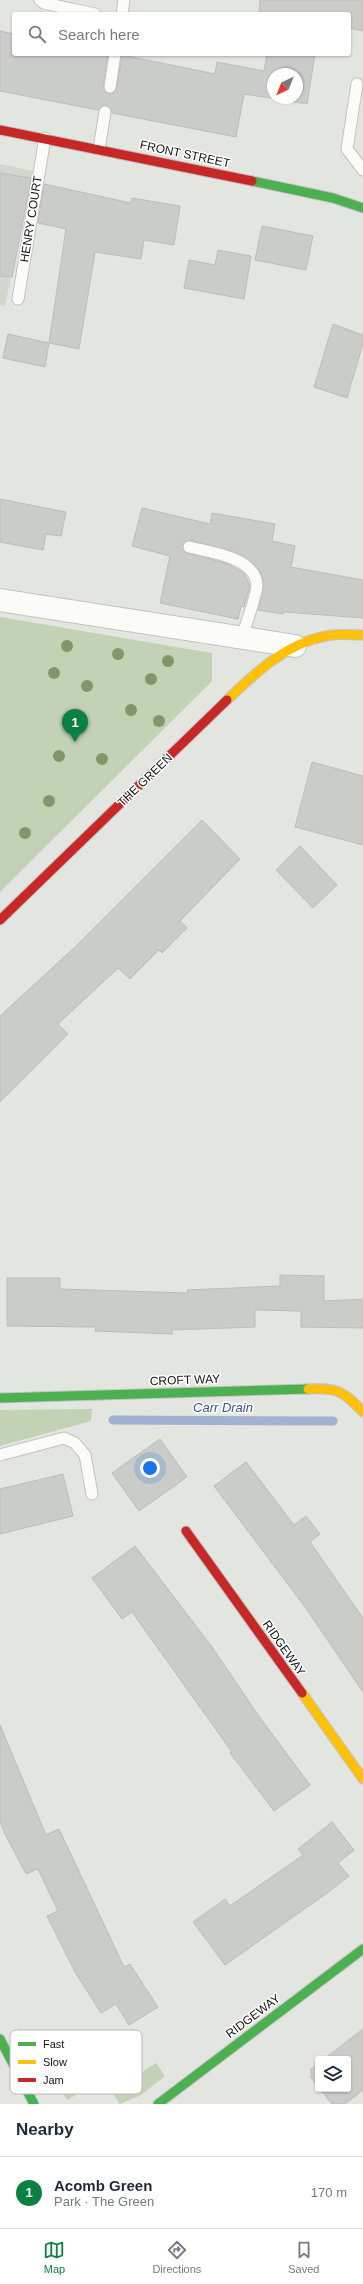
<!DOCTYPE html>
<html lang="en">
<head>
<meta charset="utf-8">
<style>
	:root { --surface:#fff; --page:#f6f6f7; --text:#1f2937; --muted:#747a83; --line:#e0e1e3; --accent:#0b8043 }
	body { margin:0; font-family:Helvetica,sans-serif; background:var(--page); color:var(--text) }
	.controls { position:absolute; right:12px; bottom:12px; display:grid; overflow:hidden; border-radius:4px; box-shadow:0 1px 3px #0004 }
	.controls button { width:36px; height:36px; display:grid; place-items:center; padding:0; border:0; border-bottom:1px solid var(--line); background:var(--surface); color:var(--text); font:20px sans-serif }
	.compass { position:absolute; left:267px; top:68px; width:36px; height:36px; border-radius:50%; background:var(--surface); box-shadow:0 1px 3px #0004; rotate:223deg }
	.you { position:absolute; left:150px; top:1468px; width:14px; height:14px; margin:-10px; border:3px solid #fff; border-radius:50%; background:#1a73e8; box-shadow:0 0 0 6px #1a73e833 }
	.badge { display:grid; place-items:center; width:26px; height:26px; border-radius:50%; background:var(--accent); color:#fff; font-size:13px; font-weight:700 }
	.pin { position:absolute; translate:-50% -33px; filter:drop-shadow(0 1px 2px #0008) }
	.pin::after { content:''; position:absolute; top:21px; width:14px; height:12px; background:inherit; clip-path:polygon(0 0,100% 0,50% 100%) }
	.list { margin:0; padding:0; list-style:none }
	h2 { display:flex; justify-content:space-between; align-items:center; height:52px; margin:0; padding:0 16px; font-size:17px }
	h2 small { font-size:13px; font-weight:400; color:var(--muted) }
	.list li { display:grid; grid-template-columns:26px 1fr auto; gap:12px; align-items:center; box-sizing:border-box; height:72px; padding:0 16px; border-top:1px solid var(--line) }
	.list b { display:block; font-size:15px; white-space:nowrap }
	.list p { margin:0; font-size:13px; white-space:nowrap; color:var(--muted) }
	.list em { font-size:13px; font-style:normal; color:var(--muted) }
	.icon { flex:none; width:22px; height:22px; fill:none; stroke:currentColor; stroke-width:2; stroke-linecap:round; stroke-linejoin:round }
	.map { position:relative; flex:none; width:363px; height:2104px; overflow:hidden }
	.search { position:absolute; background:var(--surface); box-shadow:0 1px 3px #0004; left:12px; right:12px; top:12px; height:44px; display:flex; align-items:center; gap:10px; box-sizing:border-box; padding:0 14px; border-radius:4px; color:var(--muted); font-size:15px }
	.sheet { height:124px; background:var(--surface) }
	nav { display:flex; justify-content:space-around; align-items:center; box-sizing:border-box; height:56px; border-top:1px solid var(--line); background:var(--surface); font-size:11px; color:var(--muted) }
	nav a { display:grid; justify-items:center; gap:2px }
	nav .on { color:var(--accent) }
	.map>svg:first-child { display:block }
	.built { fill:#d2d6cd }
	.green { fill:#c3d1b5 }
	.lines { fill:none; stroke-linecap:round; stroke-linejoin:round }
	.stream { stroke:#a0b2d0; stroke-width:9 }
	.building { fill:#caccc9; stroke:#bcbdbb; fill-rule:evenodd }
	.lane-casing { stroke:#c2c3c0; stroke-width:13 }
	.street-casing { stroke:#c2c3c0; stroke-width:24 }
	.fast-casing { stroke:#c2c3c0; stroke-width:11 }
	.slow-casing { stroke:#c2c3c0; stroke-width:11 }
	.jam-casing { stroke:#c2c3c0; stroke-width:11 }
	.lane { stroke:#fbfbfa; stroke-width:11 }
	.street { stroke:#fbfbfa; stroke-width:22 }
	.fast { stroke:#4caf50; stroke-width:9 }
	.slow { stroke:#ffc107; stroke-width:9 }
	.jam { stroke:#c62828; stroke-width:9 }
	.tree { fill:#85956b }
	.labels { text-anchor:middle; stroke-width:3; stroke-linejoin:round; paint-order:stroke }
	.street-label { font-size:12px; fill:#121211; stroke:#fff }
	.water-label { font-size:13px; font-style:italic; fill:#37548e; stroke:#fff }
	.key { fill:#fff; stroke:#b8b8b8; stroke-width:1 }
	.key-label { font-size:11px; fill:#121211 }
</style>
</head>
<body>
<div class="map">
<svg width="363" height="2104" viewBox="0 0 363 2104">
	<rect width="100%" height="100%" fill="#e3e5e1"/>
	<path class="built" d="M 0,164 L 33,171 L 5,306 L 0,305 Z"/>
	<g class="green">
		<path d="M 0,617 L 212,653 L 212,681 L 0,892 Z"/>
		<path d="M 92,1409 L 91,1421 L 0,1446 L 0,1410 Z"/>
		<path d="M 19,2026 L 78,2093 L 68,2100 L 52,2083 Z"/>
		<path d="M 156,2063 L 165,2076 L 141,2095 L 120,2104 L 112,2092 Z"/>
	</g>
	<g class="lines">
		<path class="stream" d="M 113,1420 L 333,1421"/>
	</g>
	<g class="building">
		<path d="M 260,0 L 363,0 L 363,31 L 349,28 L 349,14 L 270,14 L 259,12 Z"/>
		<path d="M 0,31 L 14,34 L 14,54 L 108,54 L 103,86 L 105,92 L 109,94 L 113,93 L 117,88 L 122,55 L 215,74 L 217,62 L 264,71 L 267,54 L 315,54 L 307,104 L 244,94 L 236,137 L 112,113 L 111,109 L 106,105 L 102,106 L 98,110 L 0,91 ZM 273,74 L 297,74 L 297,98 L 273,98 Z"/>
		<path d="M 0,173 L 30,178 L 31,181 L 12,277 L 0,276 Z"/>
		<path d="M 44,184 L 131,203 L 132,198 L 180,206 L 174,245 L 144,240 L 141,259 L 95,252 L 79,349 L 49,343 L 66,229 L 38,223 Z"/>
		<path d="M 262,226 L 313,236 L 306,270 L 255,260 Z"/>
		<path d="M 218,250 L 251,256 L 244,299 L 184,288 L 189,260 L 215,265 Z"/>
		<path d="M 333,324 L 363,335 L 363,344 L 347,398 L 314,387 Z"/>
		<path d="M 8,334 L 49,343 L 45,367 L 3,358 Z"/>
		<path d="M 0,499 L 66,512 L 61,536 L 46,534 L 43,550 L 0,542 Z"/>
		<path d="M 142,508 L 210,524 L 212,513 L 275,524 L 272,541 L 295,546 L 291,567 L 363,580 L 363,618 L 284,612 L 283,614 L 258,610 L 264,583 L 261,573 L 254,564 L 232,551 L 190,540 L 184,542 L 182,545 L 185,552 L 228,564 L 244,573 L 250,586 L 244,607 L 241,606 L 238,619 L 160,603 L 170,556 L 132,546 Z"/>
		<path d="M 312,762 L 363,776 L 363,845 L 295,827 Z"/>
		<path d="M 202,820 L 240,859 L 180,921 L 187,928 L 162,953 L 159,950 L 130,979 L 118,968 L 58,1024 L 68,1034 L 0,1102 L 0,1016 L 76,946 Z"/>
		<path d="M 300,846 L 337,885 L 313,908 L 276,870 Z"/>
		<path d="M 280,1275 L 324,1276 L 324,1301 L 363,1299 L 363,1328 L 301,1327 L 301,1311 L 255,1310 L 255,1327 L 172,1330 L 172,1334 L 95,1331 L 96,1327 L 7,1326 L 7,1278 L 60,1278 L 60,1289 L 188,1293 L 187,1290 L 280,1286 Z"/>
		<path d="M 160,1439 L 187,1477 L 139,1511 L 112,1473 Z"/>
		<path d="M 246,1462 L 294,1525 L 306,1516 L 320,1534 L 310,1542 L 363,1618 L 363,1692 L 305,1607 L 214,1486 Z"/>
		<path d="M 63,1474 L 73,1516 L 0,1534 L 0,1489 Z"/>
		<path d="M 135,1546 L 212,1647 L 258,1715 L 310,1785 L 274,1811 L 230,1753 L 232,1752 L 132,1612 L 122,1619 L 92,1578 Z"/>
		<path d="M 0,1725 L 46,1835 L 59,1829 L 124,1967 L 130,1964 L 158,2007 L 129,2025 L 116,2004 L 101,2013 L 75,1972 L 47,1916 L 58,1911 L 38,1869 L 26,1874 L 5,1834 L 0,1821 Z"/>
		<path d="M 332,1822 L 354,1850 L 338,1863 L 349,1876 L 330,1891 L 225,1965 L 193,1922 L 225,1899 L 230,1906 L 303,1855 L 298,1849 Z"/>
		<path d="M 363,2029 L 363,2090 L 345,2104 L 332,2104 L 320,2089 L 348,2089 L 348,2059 L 324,2059 Z"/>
		<path d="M 318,2064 L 318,2086 L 311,2078 L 311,2069 Z"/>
	</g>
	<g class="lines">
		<defs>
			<g id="lane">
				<path d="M 40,0 L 44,3 L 95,14"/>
				<path d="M 122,14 L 124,0"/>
				<path d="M 357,84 L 347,149 L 363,170"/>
				<path d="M 110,87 L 115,54"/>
				<path d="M 99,149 L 105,112"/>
				<path d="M 18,299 L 45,138"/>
				<path d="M 189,547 C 210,552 255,557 257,585 C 257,595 245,626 242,638"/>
				<path d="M 0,1455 L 64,1438 L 75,1443 L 85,1455 L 92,1494"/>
			</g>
			<path id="street" d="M 0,600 L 295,646"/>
			<g id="fast">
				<path d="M 252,181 L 333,198 L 363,208"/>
				<path d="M 0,1398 L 308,1389"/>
				<path d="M 0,2039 L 34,2104"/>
				<path d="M 158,2104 L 363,1949"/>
			</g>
			<g id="slow">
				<path d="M 227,700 C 255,673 287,643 326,636 C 338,633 351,635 363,635"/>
				<path d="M 308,1389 C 338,1388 342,1390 363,1412"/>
				<path d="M 302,1693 L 363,1779"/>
			</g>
			<g id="jam">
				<path d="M 0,130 L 252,181"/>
				<path d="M 0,920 L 227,700"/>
				<path d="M 186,1531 L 302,1693"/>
			</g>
		</defs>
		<use href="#lane" class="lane-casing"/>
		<use href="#street" class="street-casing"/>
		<use href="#fast" class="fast-casing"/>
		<use href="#slow" class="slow-casing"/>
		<use href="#jam" class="jam-casing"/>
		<use href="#lane" class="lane"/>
		<use href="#street" class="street"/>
		<use href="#fast" class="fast"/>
		<use href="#slow" class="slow"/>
		<use href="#jam" class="jam"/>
	</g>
	<g class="tree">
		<circle cx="67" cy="646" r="6"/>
		<circle cx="118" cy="654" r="6"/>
		<circle cx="168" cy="661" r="6"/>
		<circle cx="54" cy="673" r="6"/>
		<circle cx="151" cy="679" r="6"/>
		<circle cx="87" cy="686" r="6"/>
		<circle cx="131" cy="710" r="6"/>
		<circle cx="159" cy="721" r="6"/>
		<circle cx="59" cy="756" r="6"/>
		<circle cx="102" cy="759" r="6"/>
		<circle cx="49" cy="801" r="6"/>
		<circle cx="25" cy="833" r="6"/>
	</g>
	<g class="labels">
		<g class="street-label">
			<text transform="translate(185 154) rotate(12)" y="4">FRONT STREET</text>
			<text transform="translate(31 219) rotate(-81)" y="4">HENRY COURT</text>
			<text transform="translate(145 780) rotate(-44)" y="4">THE GREEN</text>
			<text transform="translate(185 1380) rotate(-2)" y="4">CROFT WAY</text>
			<text transform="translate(284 1648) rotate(55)" y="4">RIDGEWAY</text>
			<text transform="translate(253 2016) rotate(-37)" y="4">RIDGEWAY</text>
		</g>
		<g class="water-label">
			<text x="223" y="1412">Carr Drain</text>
		</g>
	</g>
	<rect x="10" y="2030" width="132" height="64" rx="6" class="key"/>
	<rect x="18" y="2042" width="18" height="4" fill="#4caf50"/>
	<rect x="18" y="2060" width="18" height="4" fill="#ffc107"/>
	<rect x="18" y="2078" width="18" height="4" fill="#c62828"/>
	<g class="key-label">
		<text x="43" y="2048">Fast</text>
		<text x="43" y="2066">Slow</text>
		<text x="43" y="2084">Jam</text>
	</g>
</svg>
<div class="controls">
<button><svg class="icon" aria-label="layers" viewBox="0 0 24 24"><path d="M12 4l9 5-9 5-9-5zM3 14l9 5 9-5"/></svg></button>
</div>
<svg class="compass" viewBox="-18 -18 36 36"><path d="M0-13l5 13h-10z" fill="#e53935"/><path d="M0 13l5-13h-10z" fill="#747a83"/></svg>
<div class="you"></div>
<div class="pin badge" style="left:75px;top:742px">1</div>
<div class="search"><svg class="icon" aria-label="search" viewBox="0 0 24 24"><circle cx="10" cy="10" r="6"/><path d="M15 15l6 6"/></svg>Search here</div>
</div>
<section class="sheet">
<h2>Nearby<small></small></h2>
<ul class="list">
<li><span class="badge">1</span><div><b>Acomb Green</b><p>Park · The Green</p></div><em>170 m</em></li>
</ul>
</section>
<nav>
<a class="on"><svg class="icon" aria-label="map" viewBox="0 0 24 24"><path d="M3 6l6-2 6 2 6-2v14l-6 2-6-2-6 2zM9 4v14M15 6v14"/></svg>Map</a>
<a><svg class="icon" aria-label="directions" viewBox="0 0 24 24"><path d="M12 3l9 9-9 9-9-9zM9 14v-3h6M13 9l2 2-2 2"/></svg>Directions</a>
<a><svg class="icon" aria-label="saved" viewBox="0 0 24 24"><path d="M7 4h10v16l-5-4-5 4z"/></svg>Saved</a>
</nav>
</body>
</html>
